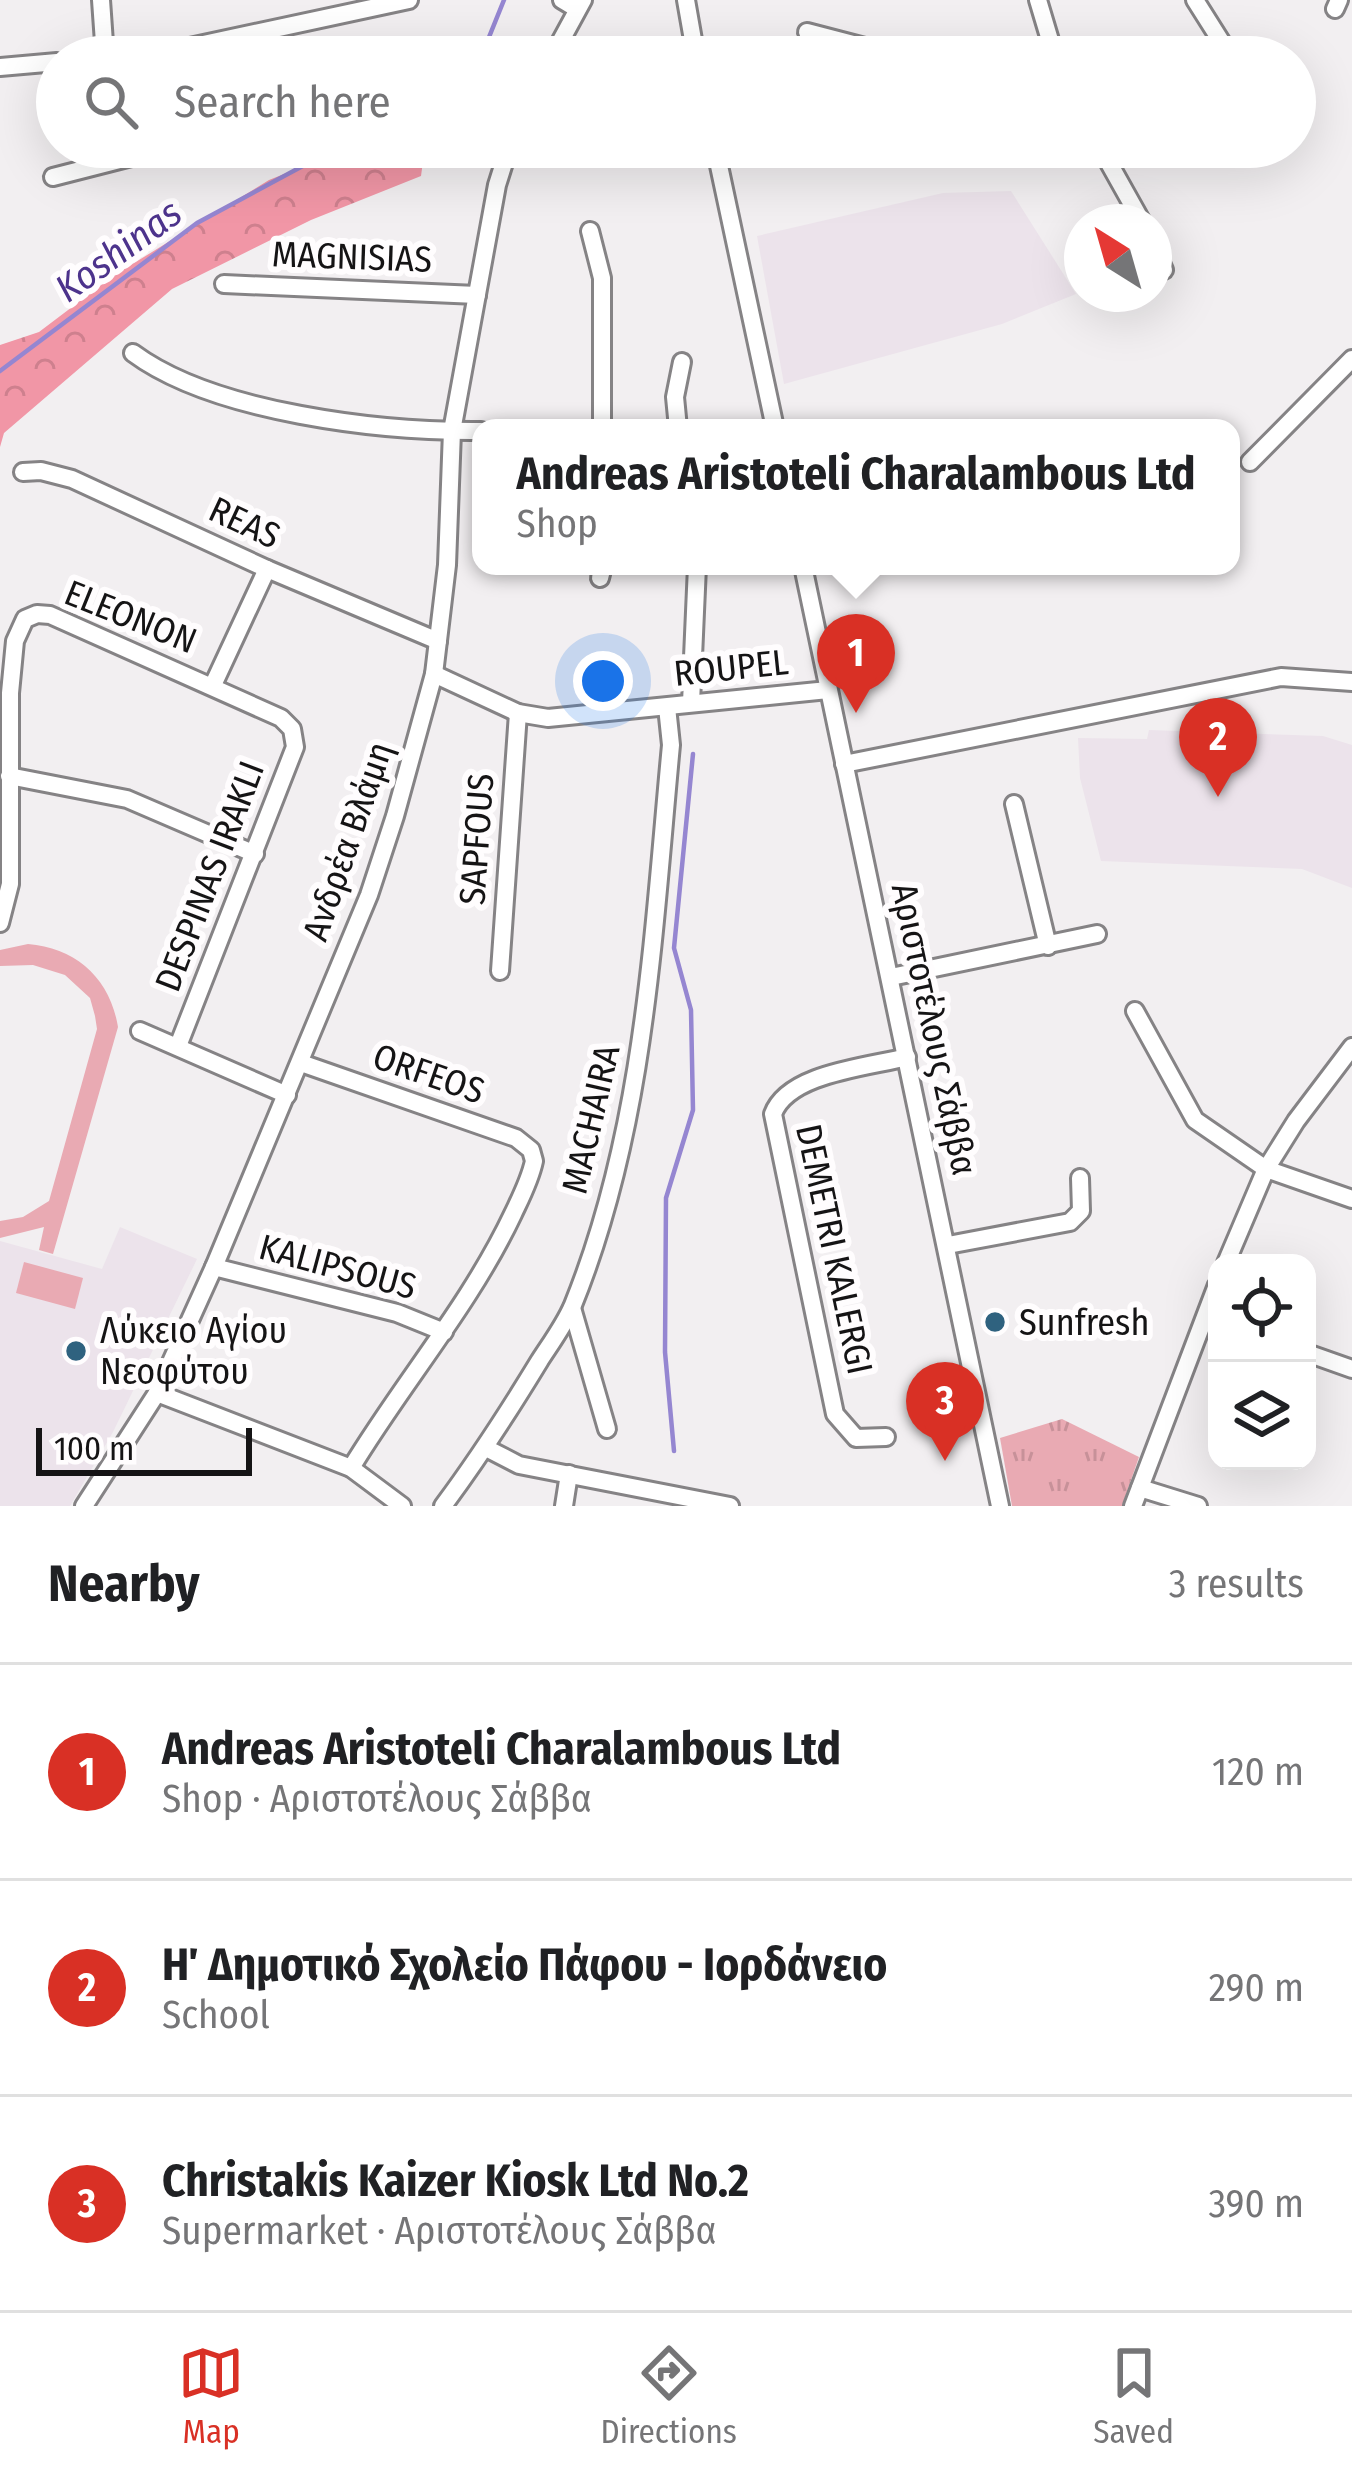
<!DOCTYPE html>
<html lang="en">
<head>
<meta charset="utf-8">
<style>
	:root { --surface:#fff; --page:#f2f2f2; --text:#202124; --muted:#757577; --line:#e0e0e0; --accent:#d93025 }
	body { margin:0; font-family:"Fira Sans Condensed",sans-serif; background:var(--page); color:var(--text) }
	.controls { position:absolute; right:36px; bottom:36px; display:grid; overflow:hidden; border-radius:24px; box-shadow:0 12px 48px #0002 }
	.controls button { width:108px; height:108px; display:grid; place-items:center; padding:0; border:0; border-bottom:3px solid var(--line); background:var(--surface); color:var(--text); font:60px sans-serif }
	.compass { position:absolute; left:1064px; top:204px; width:108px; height:108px; border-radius:50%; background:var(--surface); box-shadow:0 12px 48px #0002; rotate:323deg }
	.scale { position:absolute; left:36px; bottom:30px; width:216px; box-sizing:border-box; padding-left:12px; border:6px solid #151415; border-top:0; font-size:33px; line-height:42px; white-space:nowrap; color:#151415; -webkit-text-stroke:9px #fffdfe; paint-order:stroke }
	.you { position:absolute; left:603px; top:681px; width:42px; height:42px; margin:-30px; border:9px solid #fff; border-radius:50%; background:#1a73e8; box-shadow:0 0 0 18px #1a73e833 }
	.badge { display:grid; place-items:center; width:78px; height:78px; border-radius:50%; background:var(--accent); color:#fff; font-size:39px; font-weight:700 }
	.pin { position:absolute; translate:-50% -99px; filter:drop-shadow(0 3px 6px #0008) }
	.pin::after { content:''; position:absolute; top:63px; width:42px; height:36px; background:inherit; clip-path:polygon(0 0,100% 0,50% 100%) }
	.popup { position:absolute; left:472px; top:419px; width:768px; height:156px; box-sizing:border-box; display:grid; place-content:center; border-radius:24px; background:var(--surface); filter:drop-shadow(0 3px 9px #0005); font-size:39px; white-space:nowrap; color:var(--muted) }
	.popup b { font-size:45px; color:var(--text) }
	.popup::after { content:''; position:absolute; left:50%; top:100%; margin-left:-24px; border:24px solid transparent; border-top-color:var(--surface) }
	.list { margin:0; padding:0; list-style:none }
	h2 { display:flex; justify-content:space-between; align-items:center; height:156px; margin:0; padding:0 48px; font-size:51px }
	h2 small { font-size:39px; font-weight:400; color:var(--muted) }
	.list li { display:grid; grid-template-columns:78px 1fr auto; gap:36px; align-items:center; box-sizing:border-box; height:216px; padding:0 48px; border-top:3px solid var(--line) }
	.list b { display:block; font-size:45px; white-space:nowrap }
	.list p { margin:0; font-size:39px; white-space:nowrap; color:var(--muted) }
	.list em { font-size:39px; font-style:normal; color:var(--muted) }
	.icon { flex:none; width:66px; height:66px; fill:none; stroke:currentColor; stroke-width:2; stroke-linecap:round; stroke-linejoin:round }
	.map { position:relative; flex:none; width:1352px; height:1506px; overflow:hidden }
	.search { position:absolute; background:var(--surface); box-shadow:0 12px 48px #0002; left:36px; right:36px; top:36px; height:132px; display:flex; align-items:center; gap:30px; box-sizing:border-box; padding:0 42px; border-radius:66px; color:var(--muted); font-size:45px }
	.sheet { height:804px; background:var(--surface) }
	nav { display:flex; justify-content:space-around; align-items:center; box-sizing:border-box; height:168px; border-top:3px solid var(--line); background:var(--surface); font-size:33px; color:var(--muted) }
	nav a { display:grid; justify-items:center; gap:6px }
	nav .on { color:var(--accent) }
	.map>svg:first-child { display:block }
	.built { fill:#ece3eb }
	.green { fill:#e9aab3 }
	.forest { fill:url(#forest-crowns) }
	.park { fill:url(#park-tufts) }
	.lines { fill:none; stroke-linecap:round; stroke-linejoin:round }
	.stream { stroke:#9586d1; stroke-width:4.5 }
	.minor-casing { stroke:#858385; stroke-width:22 }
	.minor { stroke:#fff; stroke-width:16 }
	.poi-dot { fill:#2f627f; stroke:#fffdfe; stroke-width:4.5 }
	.labels { text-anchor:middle; stroke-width:12; stroke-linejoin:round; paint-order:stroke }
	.street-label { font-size:36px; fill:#151415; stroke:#fffdfe }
	.poi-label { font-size:36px; fill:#151415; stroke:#fffdfe; text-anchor:start }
	.water-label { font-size:39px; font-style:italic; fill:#4d338c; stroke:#fffdfe }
</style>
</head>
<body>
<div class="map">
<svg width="1352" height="1506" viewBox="0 0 1352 1506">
	<defs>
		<pattern id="forest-crowns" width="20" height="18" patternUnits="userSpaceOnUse" patternTransform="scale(3)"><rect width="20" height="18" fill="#f196a6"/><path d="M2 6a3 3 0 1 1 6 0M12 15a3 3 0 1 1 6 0" fill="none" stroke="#ce808e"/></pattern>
		<pattern id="park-tufts" width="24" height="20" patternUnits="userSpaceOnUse" patternTransform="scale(3)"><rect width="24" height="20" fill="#e9aab3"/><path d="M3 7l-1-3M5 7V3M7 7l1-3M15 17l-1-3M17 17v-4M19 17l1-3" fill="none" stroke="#c79199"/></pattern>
	</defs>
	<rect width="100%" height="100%" fill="#f2eff1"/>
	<g class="built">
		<path d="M 1011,191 L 1076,294 L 1002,324 L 784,384 L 757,236 L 943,193 Z"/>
		<path d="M 1149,730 L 1323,736 L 1352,745 L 1352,888 L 1302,869 L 1101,861 L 1080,778 L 1078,738 L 1147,739 Z"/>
		<path d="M 120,1227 L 197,1259 L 113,1432 L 70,1506 L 0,1506 L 0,1241 L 102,1269 Z"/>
	</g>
	<g class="green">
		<path d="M 28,944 C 76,948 110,978 118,1027 L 53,1254 L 39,1250 L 44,1227 L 0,1238 L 0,1221 L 23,1217 L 49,1201 L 97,1029 L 95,1016 L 90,998 L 65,975 L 33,965 L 0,966 L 0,950 Z"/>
		<path d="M 24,1262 L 83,1278 L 75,1309 L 16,1293 Z"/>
	</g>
	<path class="forest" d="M 352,147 L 425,147 L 421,176 L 311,220 L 172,289 L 4,433 L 0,447 L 0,345 L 39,332 L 113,276 L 269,180 Z"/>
	<path class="park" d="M 1062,1419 L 1139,1457 L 1122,1506 L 1012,1506 L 1000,1438 Z"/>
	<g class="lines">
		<g class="stream">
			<path d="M 476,57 L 483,52 L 504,0"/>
			<path d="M 0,371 L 197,223 L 338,147"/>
			<path d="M 674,1451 L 665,1352 L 666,1198 L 693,1110 L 691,1010 L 674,948 L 693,754"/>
		</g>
		<defs>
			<g id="minor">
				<path d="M 101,0 L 105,57"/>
				<path d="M 562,0 L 577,9"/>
				<path d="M 686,0 L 696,57"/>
				<path d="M 1038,0 L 1055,57"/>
				<path d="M 1195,0 L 1231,57"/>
				<path d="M 1335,9 L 1339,0"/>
				<path d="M 807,32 L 903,57"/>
				<path d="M 143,57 L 409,0"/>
				<path d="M 552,57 L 583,0"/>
				<path d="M 0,67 L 57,62"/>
				<path d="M 715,147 L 775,428"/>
				<path d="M 1100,147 L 1142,222"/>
				<path d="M 53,177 L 147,153 L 156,147"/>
				<path d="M 590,231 L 602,278 L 602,428"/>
				<path d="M 1154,247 L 1164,270"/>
				<path d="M 224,284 L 477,295"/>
				<path d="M 133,353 C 214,413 382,432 481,431"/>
				<path d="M 678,428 L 675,397 L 682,362"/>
				<path d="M 1250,462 L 1352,359"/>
				<path d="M 23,472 L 41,471 L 72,479 L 267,569 L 438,641"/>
				<path d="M 803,566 L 1000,1506"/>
				<path d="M 600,578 L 603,566"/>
				<path d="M 434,674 L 518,713 L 548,718 L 828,690"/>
				<path d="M 213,685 L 267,569"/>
				<path d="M 691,703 L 697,566"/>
				<path d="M 844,764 L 1281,677 L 1352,682"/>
				<path d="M 9,776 L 127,799 L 255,854"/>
				<path d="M 1014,804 L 1048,946"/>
				<path d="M 0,923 L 10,884 L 10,693 L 15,641 L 25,619 L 37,614 L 50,615 L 281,718 L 292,729 L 295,747 L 178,1046"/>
				<path d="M 500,971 L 518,713"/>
				<path d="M 891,977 L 1097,934"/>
				<path d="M 1135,1011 L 1195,1120 L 1266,1169 L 1352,1199"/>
				<path d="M 140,1031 L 287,1095"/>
				<path d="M 301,1063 L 516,1138 L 531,1150 L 534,1161 C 530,1180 521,1197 513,1214 C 470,1305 403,1382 351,1468"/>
				<path d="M 948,1245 L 1070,1222 L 1081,1211 L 1080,1178"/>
				<path d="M 1226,1263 L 1266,1169 L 1296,1121 L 1352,1047"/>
				<path d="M 214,1267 L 397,1313 L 444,1332"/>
				<path d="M 572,1308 L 607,1429"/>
				<path d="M 1307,1353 L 1352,1369"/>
				<path d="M 157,1393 L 351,1468 L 402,1506"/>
				<path d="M 886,1437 L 856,1438 L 835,1414 L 773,1114 C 788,1073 868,1067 907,1057"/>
				<path d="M 486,1448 L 519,1465 L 730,1506"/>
				<path d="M 1140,1488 L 1198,1506"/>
				<path d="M 84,1506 L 157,1393 L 214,1267 L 369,895 L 395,816 L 434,674 L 447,565 L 452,431 L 497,185 L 509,147"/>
				<path d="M 443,1506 C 478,1459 509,1411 540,1360 C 551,1343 565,1324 573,1305 C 645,1127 653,934 671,745 L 667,707"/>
				<path d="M 564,1506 L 569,1474"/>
				<path d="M 1133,1506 L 1217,1285"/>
			</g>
		</defs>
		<use href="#minor" class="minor-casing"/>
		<use href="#minor" class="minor"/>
	</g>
	<g class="poi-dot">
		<circle cx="995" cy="1322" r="12"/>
		<circle cx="76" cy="1351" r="12"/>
	</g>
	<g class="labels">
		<g class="street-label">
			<text transform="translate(352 256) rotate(2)" y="13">MAGNISIAS</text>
			<text transform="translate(245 522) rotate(25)" y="13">REAS</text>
			<text transform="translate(131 616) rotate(22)" y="13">ELEONON</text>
			<text transform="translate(731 667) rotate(-6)" y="13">ROUPEL</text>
			<text transform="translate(476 839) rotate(-86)" y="13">SAPFOUS</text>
			<text transform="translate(347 841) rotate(-71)" y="13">Ανδρέα Βλάμη</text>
			<text transform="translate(209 876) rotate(-69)" y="13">DESPINAS IRAKLI</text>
			<text transform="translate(935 1029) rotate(78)" y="13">Αριστοτέλους Σάββα</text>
			<text transform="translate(429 1073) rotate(19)" y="13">ORFEOS</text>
			<text transform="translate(590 1119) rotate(-77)" y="13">MACHAIRA</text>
			<text transform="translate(835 1249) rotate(78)" y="13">DEMETRI KALERGI</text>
			<text transform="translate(338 1266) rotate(15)" y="13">KALIPSOUS</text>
		</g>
		<g class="poi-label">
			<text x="1019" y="1335">Sunfresh</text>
			<text x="100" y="1343">Λύκειο Αγίου<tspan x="100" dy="41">Νεοφύτου</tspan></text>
		</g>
		<g class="water-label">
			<text transform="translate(118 250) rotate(-36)" y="14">Koshinas</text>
		</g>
	</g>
</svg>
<div class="controls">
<button><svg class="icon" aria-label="locate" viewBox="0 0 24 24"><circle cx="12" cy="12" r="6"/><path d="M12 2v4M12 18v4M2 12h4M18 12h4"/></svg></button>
<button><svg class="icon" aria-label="layers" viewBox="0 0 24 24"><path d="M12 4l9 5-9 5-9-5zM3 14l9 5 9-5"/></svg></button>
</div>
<svg class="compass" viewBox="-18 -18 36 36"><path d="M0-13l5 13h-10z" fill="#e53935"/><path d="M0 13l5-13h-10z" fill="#757577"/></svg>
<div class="scale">100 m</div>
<div class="you"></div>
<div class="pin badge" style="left:856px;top:713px">1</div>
<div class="popup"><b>Andreas Aristoteli Charalambous Ltd</b>Shop</div>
<div class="pin badge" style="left:1218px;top:797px">2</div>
<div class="pin badge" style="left:945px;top:1461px">3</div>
<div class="search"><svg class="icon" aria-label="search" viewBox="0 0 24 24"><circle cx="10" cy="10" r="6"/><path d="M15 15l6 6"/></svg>Search here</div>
</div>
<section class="sheet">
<h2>Nearby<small>3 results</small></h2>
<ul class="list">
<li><span class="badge">1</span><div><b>Andreas Aristoteli Charalambous Ltd</b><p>Shop · Αριστοτέλους Σάββα</p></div><em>120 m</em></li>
<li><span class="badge">2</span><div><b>Η΄ Δημοτικό Σχολείο Πάφου - Ιορδάνειο</b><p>School</p></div><em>290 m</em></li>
<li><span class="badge">3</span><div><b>Christakis Kaizer Kiosk Ltd No.2</b><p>Supermarket · Αριστοτέλους Σάββα</p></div><em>390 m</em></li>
</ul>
</section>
<nav>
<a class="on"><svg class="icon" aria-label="map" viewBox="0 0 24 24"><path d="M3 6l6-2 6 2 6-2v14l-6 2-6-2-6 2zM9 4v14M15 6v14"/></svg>Map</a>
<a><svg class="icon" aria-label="directions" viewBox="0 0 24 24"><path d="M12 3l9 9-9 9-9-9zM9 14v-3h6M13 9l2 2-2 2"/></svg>Directions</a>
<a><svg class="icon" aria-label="saved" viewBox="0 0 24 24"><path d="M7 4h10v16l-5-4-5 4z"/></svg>Saved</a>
</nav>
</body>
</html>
